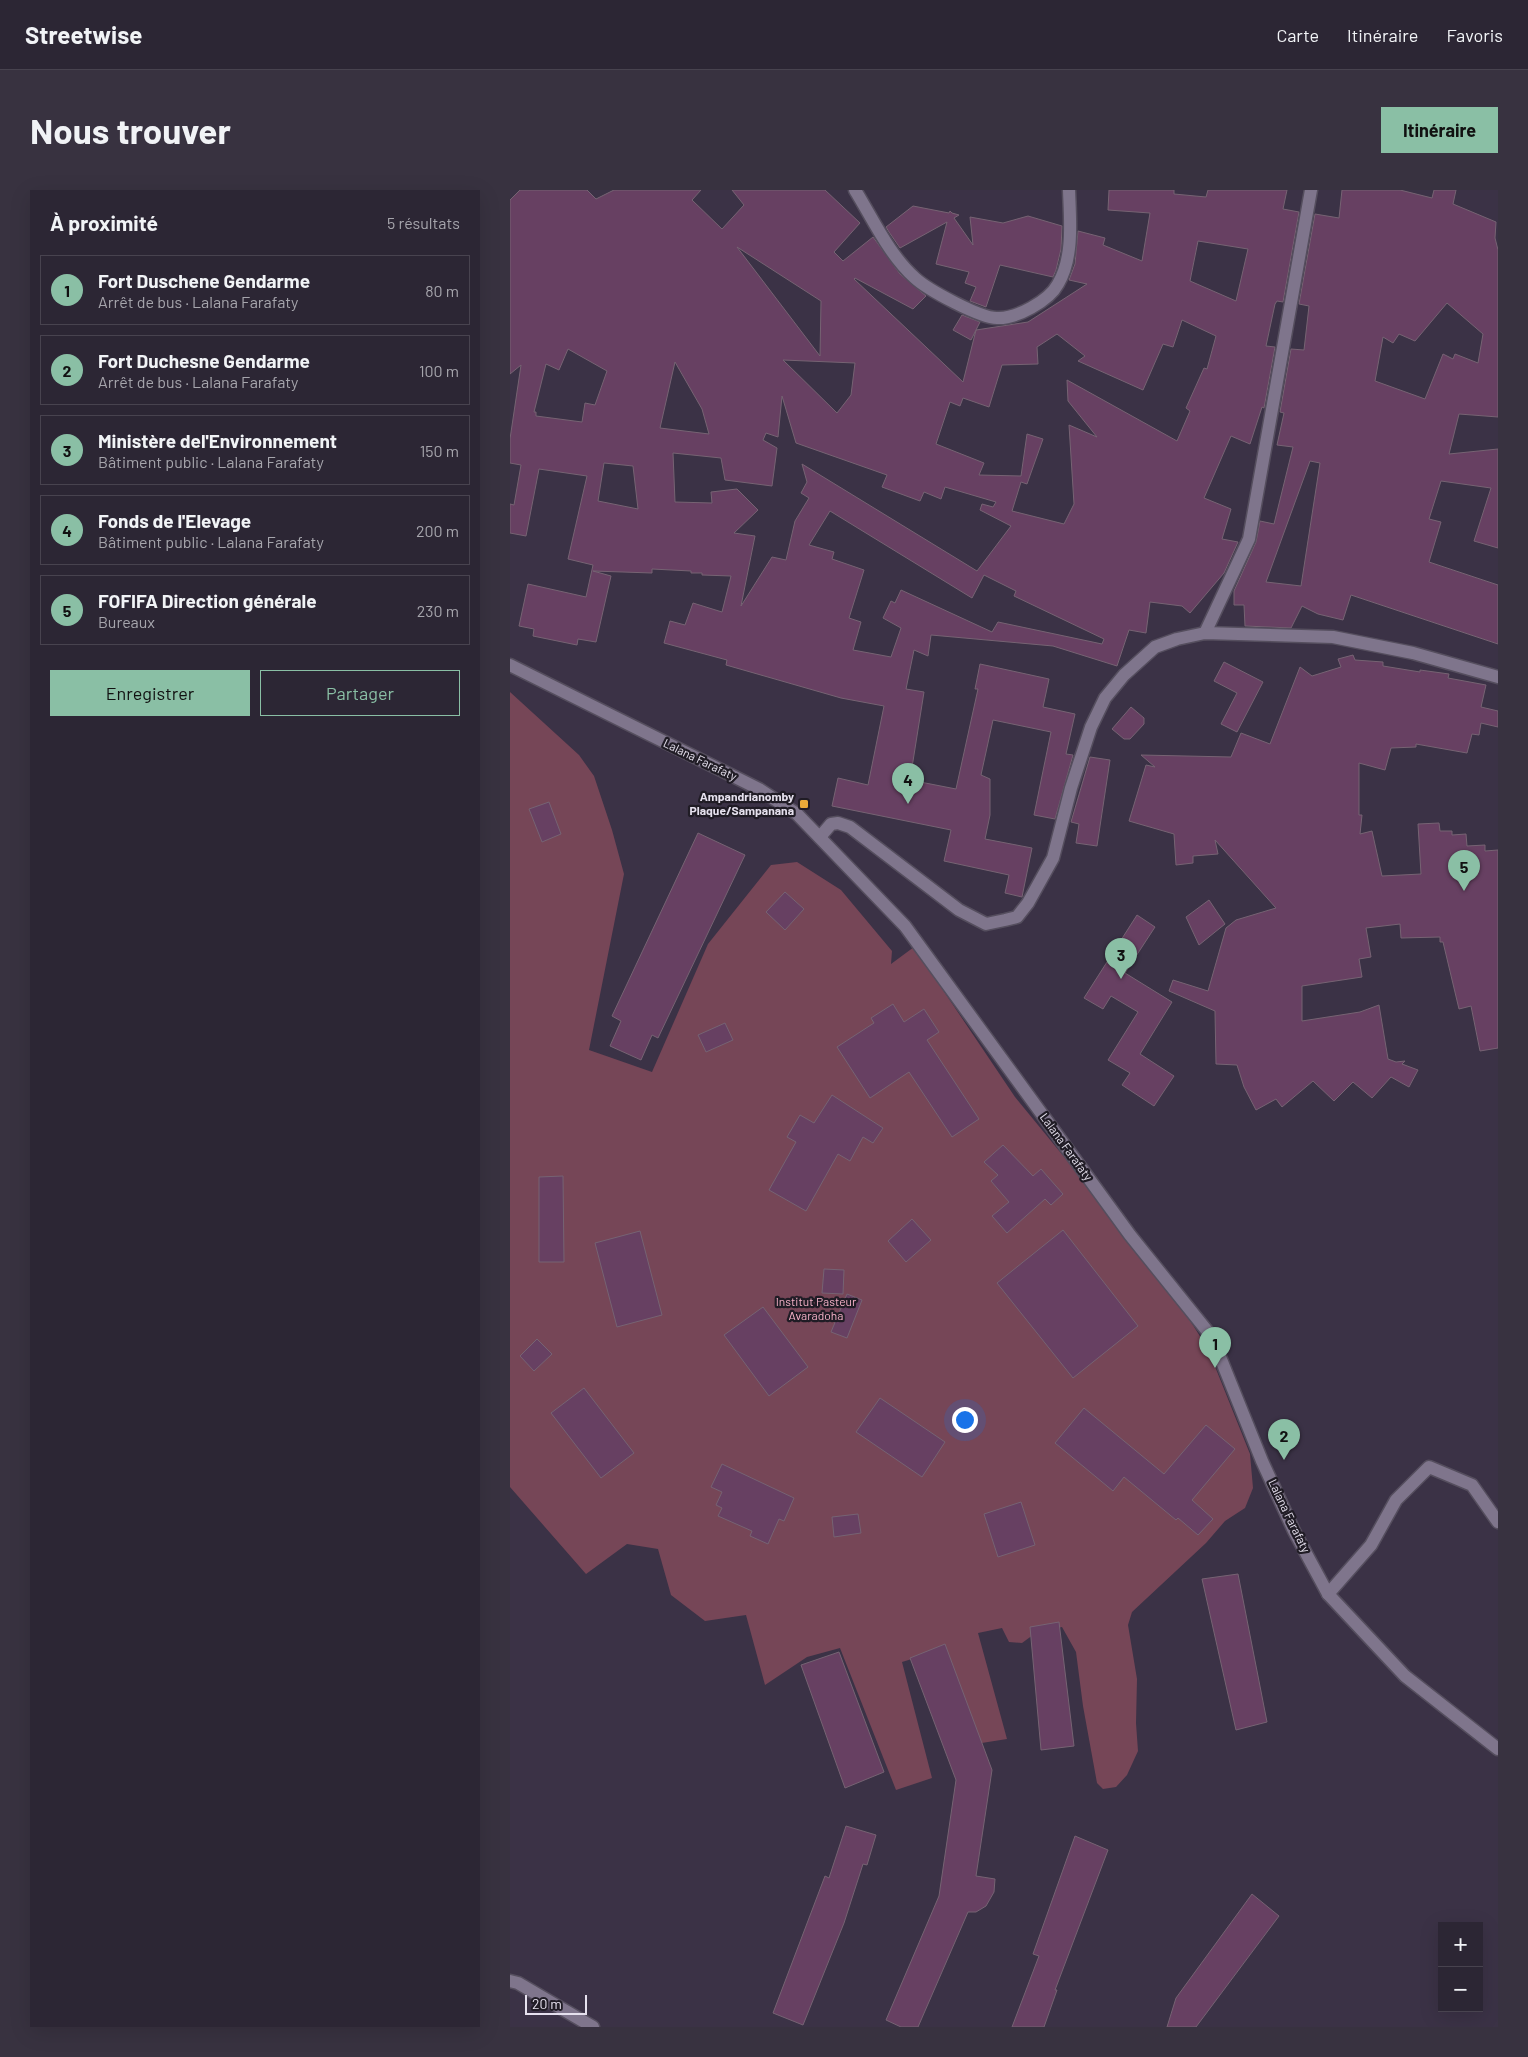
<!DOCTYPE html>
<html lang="fr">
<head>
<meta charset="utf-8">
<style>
	:root { --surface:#2c2634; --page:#383240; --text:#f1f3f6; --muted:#a6a5ac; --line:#48434f; --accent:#8abfa5 }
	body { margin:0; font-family:Barlow,sans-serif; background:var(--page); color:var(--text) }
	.controls { position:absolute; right:15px; bottom:15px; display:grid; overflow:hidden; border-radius:0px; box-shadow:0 5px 20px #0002 }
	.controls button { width:45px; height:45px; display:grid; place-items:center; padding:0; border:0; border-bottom:1px solid var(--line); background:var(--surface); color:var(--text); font:25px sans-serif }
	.scale { position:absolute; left:15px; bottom:12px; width:62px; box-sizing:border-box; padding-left:5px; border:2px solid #e6e1ee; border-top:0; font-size:14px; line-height:18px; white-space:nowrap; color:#e6e1ee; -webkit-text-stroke:4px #201c25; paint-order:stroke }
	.you { position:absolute; left:454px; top:1229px; width:18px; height:18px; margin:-12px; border:4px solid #fff; border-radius:50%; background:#1a73e8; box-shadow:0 0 0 8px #1a73e833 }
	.badge { display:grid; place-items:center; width:32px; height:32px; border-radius:50%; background:var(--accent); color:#111; font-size:16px; font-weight:700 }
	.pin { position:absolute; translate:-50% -41px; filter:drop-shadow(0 1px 2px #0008) }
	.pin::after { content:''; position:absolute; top:26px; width:18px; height:15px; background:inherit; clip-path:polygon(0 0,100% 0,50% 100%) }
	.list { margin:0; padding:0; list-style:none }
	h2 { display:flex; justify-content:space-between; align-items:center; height:65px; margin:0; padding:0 20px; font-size:21px }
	h2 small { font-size:16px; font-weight:400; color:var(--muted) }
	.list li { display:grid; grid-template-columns:32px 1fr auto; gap:15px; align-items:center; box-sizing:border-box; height:70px; margin:0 10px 10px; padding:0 10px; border:1px solid var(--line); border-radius:0px }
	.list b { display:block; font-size:19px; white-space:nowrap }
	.list p { margin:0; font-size:16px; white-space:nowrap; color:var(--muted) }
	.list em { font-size:16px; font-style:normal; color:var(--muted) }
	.actions { display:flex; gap:10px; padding:15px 20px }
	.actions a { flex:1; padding:11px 0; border:1px solid var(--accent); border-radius:0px; text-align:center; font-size:18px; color:var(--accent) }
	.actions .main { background:var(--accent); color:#111 }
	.map { position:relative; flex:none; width:988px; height:1837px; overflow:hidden; border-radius:0px }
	header { display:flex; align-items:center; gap:30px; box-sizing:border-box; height:70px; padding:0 25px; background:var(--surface); border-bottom:1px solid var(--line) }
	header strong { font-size:24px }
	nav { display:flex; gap:28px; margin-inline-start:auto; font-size:18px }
	.intro { display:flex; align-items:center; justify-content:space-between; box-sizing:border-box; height:120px; padding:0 30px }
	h1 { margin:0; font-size:35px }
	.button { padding:12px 22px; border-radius:0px; background:var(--accent); color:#111; font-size:18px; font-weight:700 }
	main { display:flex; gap:30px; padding:0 30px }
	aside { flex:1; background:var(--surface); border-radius:0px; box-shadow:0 5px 20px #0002 }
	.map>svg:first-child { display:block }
	.green { fill:#764657 }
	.building { fill:#674062; stroke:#766373; fill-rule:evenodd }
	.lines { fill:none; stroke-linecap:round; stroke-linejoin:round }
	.minor-casing { stroke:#554e5e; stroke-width:15 }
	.tertiary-casing { stroke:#554e5e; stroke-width:15 }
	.secondary-casing { stroke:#554e5e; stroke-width:15 }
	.minor { stroke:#7f758c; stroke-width:12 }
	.tertiary { stroke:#7f758c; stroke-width:12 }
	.secondary { stroke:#7f758c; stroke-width:12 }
	.poi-dot { fill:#eaaa39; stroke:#201c25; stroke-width:2 }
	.labels { text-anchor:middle; stroke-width:4.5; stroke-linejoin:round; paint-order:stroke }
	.street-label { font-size:12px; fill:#e6e1ee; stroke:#201c25 }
	.poi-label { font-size:12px; font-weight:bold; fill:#e6e1ee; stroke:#201c25; text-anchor:end }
	.park-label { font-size:12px; fill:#f6b2c8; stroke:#201c25 }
</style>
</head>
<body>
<header>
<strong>Streetwise</strong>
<nav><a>Carte</a><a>Itinéraire</a><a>Favoris</a></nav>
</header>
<div class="intro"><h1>Nous trouver</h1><a class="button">Itinéraire</a></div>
<main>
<aside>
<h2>À proximité<small>5 résultats</small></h2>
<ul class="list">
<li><span class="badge">1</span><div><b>Fort Duschene Gendarme</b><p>Arrêt de bus · Lalana Farafaty</p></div><em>80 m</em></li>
<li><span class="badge">2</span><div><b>Fort Duchesne Gendarme</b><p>Arrêt de bus · Lalana Farafaty</p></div><em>100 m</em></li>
<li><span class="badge">3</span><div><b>Ministère del'Environnement</b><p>Bâtiment public · Lalana Farafaty</p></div><em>150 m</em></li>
<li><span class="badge">4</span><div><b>Fonds de l'Elevage</b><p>Bâtiment public · Lalana Farafaty</p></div><em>200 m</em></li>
<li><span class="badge">5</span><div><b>FOFIFA Direction générale</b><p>Bureaux</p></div><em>230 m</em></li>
</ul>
<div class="actions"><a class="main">Enregistrer</a><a>Partager</a></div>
</aside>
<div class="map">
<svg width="988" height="1837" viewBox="0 0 988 1837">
	<rect width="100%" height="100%" fill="#3b3246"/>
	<path class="green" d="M 0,502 L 69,565 L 84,586 L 102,640 L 114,684 L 79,860 L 142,882 L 198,754 L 261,675 L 287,672 L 331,700 L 382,761 L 381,774 L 404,757 L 505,907 L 587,1007 L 674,1121 L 698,1159 L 740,1264 L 743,1298 L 735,1318 L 715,1331 L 696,1353 L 622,1422 L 618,1435 L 627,1489 L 626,1533 L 628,1561 L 617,1585 L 606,1597 L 593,1599 L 587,1593 L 573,1516 L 566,1462 L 552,1437 L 527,1442 L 512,1453 L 499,1452 L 492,1438 L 468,1443 L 497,1549 L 459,1555 L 428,1461 L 392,1472 L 422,1588 L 386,1600 L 330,1458 L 297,1467 L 255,1495 L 236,1425 L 195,1431 L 161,1405 L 148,1359 L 117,1354 L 76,1384 L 0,1297 Z"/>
	<g class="building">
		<path d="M 10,0 L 77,0 L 86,9 L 104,0 L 191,0 L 182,10 L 212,39 L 234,15 L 222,0 L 315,0 L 350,33 L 324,62 L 333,71 L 363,47 L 390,84 L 416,106 L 403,119 L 345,88 L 344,89 L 453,192 L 466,140 L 518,132 L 577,94 L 559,90 L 565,74 L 568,41 L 595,48 L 593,55 L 632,71 L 640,23 L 598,20 L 599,0 L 664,0 L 664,4 L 696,7 L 698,0 L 777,0 L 773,19 L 789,22 L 773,112 L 767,111 L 765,114 L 756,156 L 765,157 L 754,218 L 752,217 L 740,254 L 721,246 L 694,308 L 721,319 L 712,349 L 728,352 L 714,383 L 680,423 L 672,416 L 640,412 L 636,443 L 619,440 L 607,476 L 543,456 L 421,445 L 418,466 L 404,460 L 396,499 L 414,502 L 400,590 L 446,599 L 468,499 L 465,499 L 470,474 L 539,489 L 533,517 L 565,524 L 556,564 L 563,565 L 545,629 L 524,625 L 541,542 L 483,530 L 471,585 L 480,589 L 480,625 L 475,649 L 522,658 L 512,707 L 495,703 L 499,685 L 434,671 L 441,640 L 322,616 L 328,588 L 358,595 L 374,516 L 331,508 L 216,475 L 217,470 L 154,453 L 160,431 L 175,435 L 183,413 L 212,422 L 221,386 L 192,385 L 192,383 L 181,383 L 181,381 L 142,379 L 142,383 L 83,381 L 101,386 L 86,452 L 68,449 L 67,455 L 23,446 L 24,439 L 9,436 L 18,394 L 76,407 L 83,375 L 58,369 L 77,286 L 29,279 L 16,346 L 0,343 L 0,314 L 4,315 L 11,275 L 0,273 L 0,249 L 11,175 L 0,184 L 0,10 ZM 688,51 L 738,59 L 726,111 L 680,91 ZM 227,57 L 311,111 L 310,166 ZM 672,130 L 706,146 L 697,179 L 694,178 L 676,218 L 680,221 L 667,251 L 557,190 L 558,211 L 587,247 L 559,235 L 564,314 L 554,334 L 502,321 L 511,292 L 517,294 L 533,249 L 517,244 L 511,286 L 469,285 L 474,273 L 426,254 L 440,212 L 450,216 L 453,208 L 479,217 L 492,175 L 528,174 L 527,157 L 547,144 L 575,166 L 568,171 L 633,200 L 653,154 L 663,157 ZM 58,159 L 97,181 L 85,215 L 75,213 L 72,232 L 26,226 L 26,222 L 24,222 L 36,174 L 49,180 ZM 273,170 L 345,173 L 341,205 L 327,223 ZM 165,172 L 192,219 L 199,244 L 150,238 ZM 272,206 L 286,253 L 377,285 L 372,297 L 410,311 L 414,302 L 431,309 L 435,297 L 486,312 L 483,317 L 472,314 L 470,320 L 501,336 L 467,381 L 292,274 L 297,292 L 291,303 L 299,308 L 285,331 L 276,370 L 262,367 L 231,416 L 245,346 L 224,343 L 248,320 L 227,299 L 201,302 L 202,313 L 165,312 L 163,263 L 211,268 L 215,290 L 262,296 L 267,258 L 253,250 L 256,243 L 268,247 ZM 94,273 L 123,276 L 128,319 L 88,311 ZM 320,321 L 462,408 L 474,385 L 506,401 L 504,406 L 594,449 L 592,454 L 488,432 L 482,442 L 391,400 L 385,413 L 381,411 L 373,428 L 391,438 L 381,467 L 343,460 L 351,432 L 339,428 L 354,380 L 322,369 L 324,362 L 299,355 Z"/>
		<path d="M 832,0 L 890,0 L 922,8 L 924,0 L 946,0 L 943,14 L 986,32 L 985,48 L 988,60 L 988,227 L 949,224 L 939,264 L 988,259 L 988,358 L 964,351 L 981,298 L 931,291 L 919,329 L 931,332 L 919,372 L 988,395 L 988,454 L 841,405 L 833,430 L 808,424 L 792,416 L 781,438 L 735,436 L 734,415 L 724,415 L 724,401 L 746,352 L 750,331 L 764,334 L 783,257 L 767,255 L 774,223 L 770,222 L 781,159 L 794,160 L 799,116 L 789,114 L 805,24 L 829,28 ZM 937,113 L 973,144 L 968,173 L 945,164 L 943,169 L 933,164 L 915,209 L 865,191 L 873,147 L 883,153 L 889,144 L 905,151 ZM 800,271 L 810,273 L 791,396 L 756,392 Z"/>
		<path d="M 403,16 L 439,23 L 440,21 L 442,23 L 449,25 L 444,28 L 463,55 L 460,27 L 493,33 L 518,26 L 552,36 L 551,59 L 546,80 L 543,87 L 490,75 L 476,117 L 460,111 L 466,97 L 455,93 L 459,82 L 426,74 L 437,32 L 390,58 L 379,42 L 376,37 Z"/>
		<path d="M 452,125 L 470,132 L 461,150 L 443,140 Z"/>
		<path d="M 843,465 L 845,470 L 873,472 L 873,476 L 910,482 L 910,480 L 939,484 L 938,488 L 976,495 L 971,517 L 988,521 L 988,537 L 971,533 L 969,545 L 962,544 L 957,563 L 906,554 L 906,557 L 881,558 L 875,580 L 849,573 L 849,625 L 852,625 L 850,644 L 862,641 L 872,686 L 911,684 L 908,634 L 929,633 L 930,641 L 942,641 L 942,645 L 956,644 L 957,656 L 975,655 L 975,661 L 988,660 L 988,858 L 970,861 L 961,816 L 949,819 L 933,752 L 930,752 L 930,747 L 891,748 L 890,734 L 856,738 L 861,767 L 849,769 L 852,787 L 792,796 L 792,831 L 850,822 L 869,815 L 878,869 L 886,872 L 895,871 L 892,874 L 908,880 L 899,897 L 881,887 L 862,908 L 843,892 L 824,911 L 803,891 L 772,917 L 766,909 L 746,920 L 734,897 L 727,875 L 706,874 L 705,821 L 659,801 L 663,790 L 698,801 L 716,738 L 726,730 L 766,718 L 705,650 L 708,664 L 683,666 L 683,673 L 666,675 L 664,644 L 619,631 L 636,575 L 645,577 L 631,565 L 721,567 L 731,543 L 760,554 L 790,477 L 802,486 L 831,477 L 828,469 Z"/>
		<path d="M 714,472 L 753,492 L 727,542 L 711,534 L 727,503 L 704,491 Z"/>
		<path d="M 621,517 L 634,528 L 634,534 L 620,549 L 614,549 L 602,539 Z"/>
		<path d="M 580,567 L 600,570 L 587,656 L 566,653 L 569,634 L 561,632 Z"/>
		<path d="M 39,612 L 51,644 L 32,652 L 19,619 Z"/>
		<path d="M 188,643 L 235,665 L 148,848 L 142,845 L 131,870 L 100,856 L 111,831 L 102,826 Z"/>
		<path d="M 275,702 L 294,719 L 275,740 L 256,722 Z"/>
		<path d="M 699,710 L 715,734 L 689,755 L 676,727 Z"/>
		<path d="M 627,725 L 645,737 L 615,783 L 662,812 L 630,864 L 664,886 L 644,916 L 612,895 L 620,883 L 598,870 L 628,822 L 601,806 L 593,819 L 574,808 Z"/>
		<path d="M 383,814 L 394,832 L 414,819 L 429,842 L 417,850 L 469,929 L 442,947 L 399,882 L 360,908 L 327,857 L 364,833 L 361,828 Z"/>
		<path d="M 215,833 L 223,850 L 196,862 L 188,845 Z"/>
		<path d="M 322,905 L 373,938 L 363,953 L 353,947 L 340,971 L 328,964 L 296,1021 L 259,1000 L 286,952 L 277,947 L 290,925 L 304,933 Z"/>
		<path d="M 493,955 L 523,986 L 531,979 L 553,1004 L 541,1015 L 535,1009 L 497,1043 L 482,1026 L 499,1012 L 481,991 L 488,985 L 474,972 Z"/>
		<path d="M 53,986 L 54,1072 L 29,1072 L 29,987 Z"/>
		<path d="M 402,1029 L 421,1050 L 396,1072 L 378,1051 Z"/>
		<path d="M 553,1040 L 628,1136 L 563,1188 L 487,1093 Z"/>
		<path d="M 130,1041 L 152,1125 L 107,1137 L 85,1053 Z"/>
		<path d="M 314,1079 L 334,1080 L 333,1104 L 312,1103 Z"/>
		<path d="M 337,1104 L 352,1110 L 337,1148 L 321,1142 Z"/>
		<path d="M 253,1117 L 298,1177 L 259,1206 L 214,1145 Z"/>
		<path d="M 27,1149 L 42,1164 L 24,1181 L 10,1166 Z"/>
		<path d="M 74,1198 L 124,1263 L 91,1288 L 41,1223 Z"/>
		<path d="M 370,1208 L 435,1252 L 412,1287 L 346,1242 Z"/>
		<path d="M 574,1218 L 654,1284 L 696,1235 L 725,1259 L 682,1310 L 703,1329 L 688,1345 L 668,1328 L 666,1330 L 614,1287 L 603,1301 L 545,1253 Z"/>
		<path d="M 212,1274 L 284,1308 L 274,1331 L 269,1329 L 258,1354 L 240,1346 L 242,1341 L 208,1326 L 212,1318 L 206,1315 L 212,1302 L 201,1297 Z"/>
		<path d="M 511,1312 L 525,1355 L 488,1367 L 474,1324 Z"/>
		<path d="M 348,1324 L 351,1343 L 324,1347 L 322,1327 Z"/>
		<path d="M 728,1384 L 757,1532 L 726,1540 L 692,1389 Z"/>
		<path d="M 549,1432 L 564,1556 L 531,1560 L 520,1437 Z"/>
		<path d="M 435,1454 L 482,1580 L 466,1686 L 485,1689 L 484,1702 L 476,1716 L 466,1722 L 458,1722 L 408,1837 L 391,1837 L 376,1830 L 429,1706 L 446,1590 L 400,1468 Z"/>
		<path d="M 329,1462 L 374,1582 L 335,1598 L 291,1475 Z"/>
		<path d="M 336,1636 L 366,1645 L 357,1675 L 353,1674 L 334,1733 L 293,1835 L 263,1823 L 315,1686 L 319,1688 Z"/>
		<path d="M 565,1646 L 598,1660 L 545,1800 L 547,1800 L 534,1837 L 502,1837 L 529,1766 L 523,1764 Z"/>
		<path d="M 742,1704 L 769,1726 L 686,1837 L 657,1837 L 666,1808 Z"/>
	</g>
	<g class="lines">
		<defs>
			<g id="minor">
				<path d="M 345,0 C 363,29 379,65 405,88 C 418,100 470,128 487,128 C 506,129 539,111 548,94 C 564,67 560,30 559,0"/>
				<path d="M 695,443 L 739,349 L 801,0"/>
				<path d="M 310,647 L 321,634 L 328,633 L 340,637 L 449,720 L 476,734 L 495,730 L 507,727 L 518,713 L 543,668 L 561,598 L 581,537 L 595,508 L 614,485 L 645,457 L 667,449 L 695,443 L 823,447 L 903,463 L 988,487"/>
				<path d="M 818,1404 L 861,1355 L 886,1310 L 919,1277 L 962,1295 L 988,1332"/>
			</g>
			<path id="tertiary" d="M 0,1791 L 8,1793 L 83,1837"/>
			<path id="secondary" d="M 0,475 L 249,599 L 287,624 L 395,736 L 620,1045 L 702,1147 L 752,1271 L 784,1341 L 818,1404 L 895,1486 L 988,1559"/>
		</defs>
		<use href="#minor" class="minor-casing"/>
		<use href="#tertiary" class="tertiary-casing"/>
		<use href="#secondary" class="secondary-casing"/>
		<use href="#minor" class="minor"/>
		<use href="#tertiary" class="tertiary"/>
		<use href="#secondary" class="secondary"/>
	</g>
	<rect class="poi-dot" x="289" y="609" width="10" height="10" rx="2.5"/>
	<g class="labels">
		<g class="street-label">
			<text transform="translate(190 570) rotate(26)" y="4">Lalana Farafaty</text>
			<text transform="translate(556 957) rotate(54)" y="4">Lalana Farafaty</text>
			<text transform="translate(779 1326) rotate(64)" y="4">Lalana Farafaty</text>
		</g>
		<g class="poi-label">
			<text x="284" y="611">Ampandrianomby<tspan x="284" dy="14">Plaque/Sampanana</tspan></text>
		</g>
		<g class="park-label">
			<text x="306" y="1116">Institut Pasteur<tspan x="306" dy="14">Avaradoha</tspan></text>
		</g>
	</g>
</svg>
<div class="controls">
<button>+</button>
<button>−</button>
</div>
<div class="scale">20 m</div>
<div class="you"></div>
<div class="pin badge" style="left:705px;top:1178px">1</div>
<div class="pin badge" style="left:774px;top:1270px">2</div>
<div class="pin badge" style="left:611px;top:789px">3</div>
<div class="pin badge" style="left:398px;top:614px">4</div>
<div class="pin badge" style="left:954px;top:701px">5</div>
</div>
</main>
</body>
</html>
